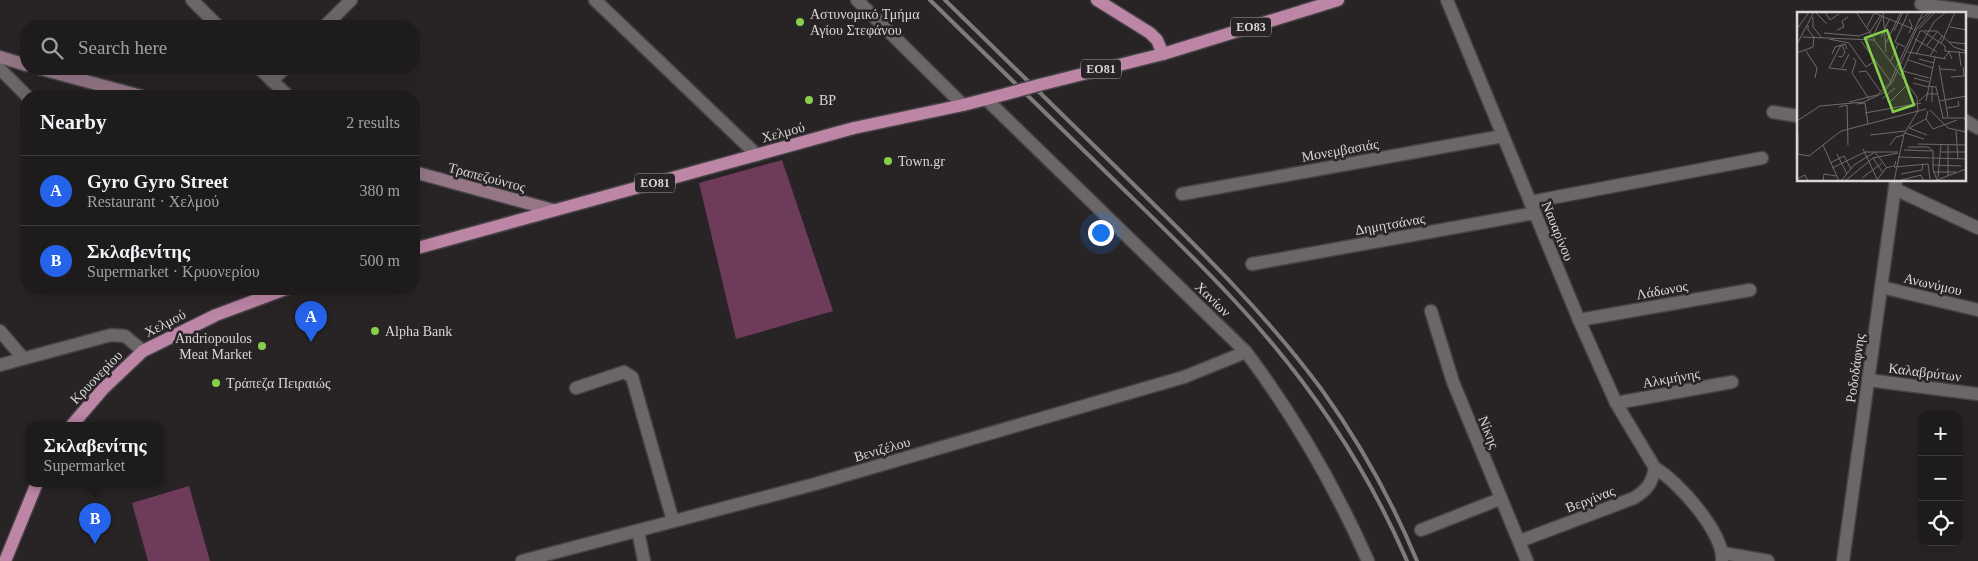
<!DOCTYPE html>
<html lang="en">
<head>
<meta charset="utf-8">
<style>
	:root { --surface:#1e1b1c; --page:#262425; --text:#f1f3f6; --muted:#a1a1a3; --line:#3c393b; --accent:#2563eb }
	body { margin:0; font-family:Georgia,serif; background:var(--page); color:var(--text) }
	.controls { position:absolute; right:15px; bottom:15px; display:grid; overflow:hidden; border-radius:10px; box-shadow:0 5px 20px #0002 }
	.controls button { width:45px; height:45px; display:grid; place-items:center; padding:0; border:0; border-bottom:1px solid var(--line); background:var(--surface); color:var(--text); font:25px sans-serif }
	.you { position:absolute; left:1100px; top:232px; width:18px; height:18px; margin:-12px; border:4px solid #fff; border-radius:50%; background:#1a73e8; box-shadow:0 0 0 8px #1a73e833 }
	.badge { display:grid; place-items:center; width:32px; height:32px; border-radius:50%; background:var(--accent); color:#fff; font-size:16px; font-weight:700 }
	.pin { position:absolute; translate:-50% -41px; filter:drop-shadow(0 1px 2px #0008) }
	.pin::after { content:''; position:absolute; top:26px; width:18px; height:15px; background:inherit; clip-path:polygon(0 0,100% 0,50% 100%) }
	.popup { position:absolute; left:26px; top:422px; width:138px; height:65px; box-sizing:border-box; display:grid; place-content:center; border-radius:10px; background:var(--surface); filter:drop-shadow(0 1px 4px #0005); font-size:16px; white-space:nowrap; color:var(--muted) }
	.popup b { font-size:19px; color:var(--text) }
	.popup::after { content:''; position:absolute; left:50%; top:100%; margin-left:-10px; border:10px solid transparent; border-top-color:var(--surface) }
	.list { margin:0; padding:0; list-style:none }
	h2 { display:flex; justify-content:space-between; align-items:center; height:65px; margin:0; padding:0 20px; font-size:21px }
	h2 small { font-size:16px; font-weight:400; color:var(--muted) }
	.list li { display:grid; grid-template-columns:32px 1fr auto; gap:15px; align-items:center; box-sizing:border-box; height:70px; padding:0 20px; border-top:1px solid var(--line) }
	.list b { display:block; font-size:19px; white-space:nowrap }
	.list p { margin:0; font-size:16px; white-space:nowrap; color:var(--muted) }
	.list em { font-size:16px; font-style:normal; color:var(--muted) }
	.icon { flex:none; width:28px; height:28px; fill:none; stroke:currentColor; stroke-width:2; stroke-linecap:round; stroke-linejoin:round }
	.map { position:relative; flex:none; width:1978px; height:561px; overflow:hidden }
	.search { position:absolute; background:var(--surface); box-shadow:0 5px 20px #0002; left:20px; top:20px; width:400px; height:55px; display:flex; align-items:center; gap:12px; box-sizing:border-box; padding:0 18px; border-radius:20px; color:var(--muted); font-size:19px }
	.panel { position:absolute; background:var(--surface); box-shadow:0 5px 20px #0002; left:20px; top:90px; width:400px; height:205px; border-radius:20px }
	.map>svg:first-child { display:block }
	.green { fill:#6f3b5a }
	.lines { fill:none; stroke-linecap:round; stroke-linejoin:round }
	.minor-casing { stroke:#454243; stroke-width:15 }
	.tertiary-casing { stroke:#454243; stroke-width:15 }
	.secondary-casing { stroke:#454243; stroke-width:15 }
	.primary-casing { stroke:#454243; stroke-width:15 }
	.minor { stroke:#6b6668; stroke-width:12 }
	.tertiary { stroke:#6b6668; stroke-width:12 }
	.secondary { stroke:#947687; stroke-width:12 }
	.primary { stroke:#bd85a6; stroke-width:12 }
	.rail { stroke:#7f7b7d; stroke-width:4 }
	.primary-bridge-casing { stroke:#454243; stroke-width:15; stroke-linecap:butt }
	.primary-bridge { stroke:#bd85a6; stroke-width:12 }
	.poi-dot { fill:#86cf4b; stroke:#282426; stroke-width:2 }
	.labels { text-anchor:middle; stroke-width:5; stroke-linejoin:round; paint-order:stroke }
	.shield { fill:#282426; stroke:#a4a1a2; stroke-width:1 }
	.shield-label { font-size:12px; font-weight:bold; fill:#d9d6d7 }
	.poi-label { font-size:14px; fill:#d9d6d7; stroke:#282426; text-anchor:start }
	.street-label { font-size:14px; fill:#d9d6d7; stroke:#282426 }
	.inset-road { fill:none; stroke:#6f6b6d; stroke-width:1 }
	.view { fill:#86cf4b; fill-opacity:0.15; stroke:#86cf4b; stroke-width:2.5 }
	.inset-edge { fill:none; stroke:#d9d6d7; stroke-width:2.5 }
</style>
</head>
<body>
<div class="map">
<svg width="1978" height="561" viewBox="0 0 1978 561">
	<rect width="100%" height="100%" fill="#282426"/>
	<g class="green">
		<path d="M 782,160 L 833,311 L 736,339 L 699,183 Z"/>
		<path d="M 189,486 L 210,561 L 148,561 L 132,503 Z"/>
	</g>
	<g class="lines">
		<defs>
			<g id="minor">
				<path d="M 192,0 L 218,26"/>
				<path d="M 595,0 L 757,155"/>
				<path d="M 1447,0 L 1579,320 L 1616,403 L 1655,468"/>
				<path d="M 1921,4 L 1978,12"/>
				<path d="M 325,26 L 351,0"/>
				<path d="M 0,69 L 27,96"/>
				<path d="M 260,69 L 288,96"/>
				<path d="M 272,81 L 284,69"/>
				<path d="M 986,99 L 1246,352 C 1295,417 1335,487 1368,561"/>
				<path d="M 1773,112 L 1798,116"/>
				<path d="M 1964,120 L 1978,128"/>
				<path d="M 1895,189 L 1978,228"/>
				<path d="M 1182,194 L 1503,136"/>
				<path d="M 1530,202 L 1762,158"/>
				<path d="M 1252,264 L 1535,213"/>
				<path d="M 1881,287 L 1978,310"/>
				<path d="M 1431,311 L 1453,382 L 1527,561"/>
				<path d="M 1579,320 L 1750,290"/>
				<path d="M 0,331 L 23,358"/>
				<path d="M 1868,380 L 1978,394"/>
				<path d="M 576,388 L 624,372 L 632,377 L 673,521"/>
				<path d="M 1616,403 L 1732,382"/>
				<path d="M 1655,468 C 1678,481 1725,534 1722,561"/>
				<path d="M 1421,530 L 1500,499"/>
				<path d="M 638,531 L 644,561"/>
				<path d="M 1520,541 L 1634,498 C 1647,490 1652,483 1655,468"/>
				<path d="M 1723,553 L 1768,561"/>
				<path d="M 522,561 L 815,484 L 1184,377 L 1246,352"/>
				<path d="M 1843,561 L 1896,180"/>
			</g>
			<g id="tertiary">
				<path d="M 857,0 L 963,105"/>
				<path d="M 0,365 L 111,335 L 125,336 L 143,351"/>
			</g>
			<g id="secondary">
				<path d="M 0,57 L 26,65"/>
				<path d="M 41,69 L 141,96"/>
				<path d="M 414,172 L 553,210"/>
			</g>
			<g id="primary">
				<path d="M 1097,0 L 1150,33 L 1157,40 L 1163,54"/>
				<path d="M 1039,85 L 1163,54 L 1338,0"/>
				<path d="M 414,249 L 854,128 L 963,105 L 1006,94"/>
				<path d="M 72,425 L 103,389 L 143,351 L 216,315 L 286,289"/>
				<path d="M 5,561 L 37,483"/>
			</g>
		</defs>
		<use href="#minor" class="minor-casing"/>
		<use href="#tertiary" class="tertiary-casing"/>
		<use href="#secondary" class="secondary-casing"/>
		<use href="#primary" class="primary-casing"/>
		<use href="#minor" class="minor"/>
		<use href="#tertiary" class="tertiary"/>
		<use href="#secondary" class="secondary"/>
		<use href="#primary" class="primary"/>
		<g class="rail">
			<path d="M 930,0 C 992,60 1053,120 1114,180 C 1154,219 1194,257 1232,298 C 1304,375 1365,463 1407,561"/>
			<path d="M 945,0 C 1004,58 1063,116 1123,174 C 1192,242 1264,311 1322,390 C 1360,443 1392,501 1417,561"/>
		</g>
		<defs>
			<path id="primary-bridge" d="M 1006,94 L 1039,85"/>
		</defs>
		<use href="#primary-bridge" class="primary-bridge-casing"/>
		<use href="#primary-bridge" class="primary-bridge"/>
	</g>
	<g class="poi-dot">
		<circle cx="800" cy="22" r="5"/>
		<circle cx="809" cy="100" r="5"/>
		<circle cx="888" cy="161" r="5"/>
		<circle cx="375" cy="331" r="5"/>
		<circle cx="262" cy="346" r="5"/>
		<circle cx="216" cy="383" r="5"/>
	</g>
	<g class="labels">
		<g class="shield">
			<rect x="1231" y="17.5" width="40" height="19" rx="4"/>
			<rect x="1081" y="59.5" width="40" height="19" rx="4"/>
			<rect x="635" y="173.5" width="40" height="19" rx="4"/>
		</g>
		<g class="shield-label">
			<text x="1251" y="31">ΕΟ83</text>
			<text x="1101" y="73">ΕΟ81</text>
			<text x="655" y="187">ΕΟ81</text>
		</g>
		<g class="poi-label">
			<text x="810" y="19">Αστυνομικό Τμήμα<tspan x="810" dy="16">Αγίου Στεφάνου</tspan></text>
			<text x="819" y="105">BP</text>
			<text x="898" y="166">Town.gr</text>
			<text x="385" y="336">Alpha Bank</text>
			<text x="252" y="343" text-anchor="end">Andriopoulos<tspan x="252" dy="16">Meat Market</tspan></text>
			<text x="226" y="388">Τράπεζα Πειραιώς</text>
		</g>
		<g class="street-label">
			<text transform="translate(783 132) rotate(-15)" y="5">Χελμού</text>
			<text transform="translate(1340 150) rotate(-10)" y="5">Μονεμβασιάς</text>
			<text transform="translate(487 177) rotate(15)" y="5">Τραπεζούντος</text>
			<text transform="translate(1390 224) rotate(-10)" y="5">Δημητσάνας</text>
			<text transform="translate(1558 231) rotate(68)" y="5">Ναυαρίνου</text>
			<text transform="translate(1933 284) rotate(13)" y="5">Ανωνύμου</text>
			<text transform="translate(1662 290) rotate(-10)" y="5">Λάδωνος</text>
			<text transform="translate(1213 299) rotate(44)" y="5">Χανίων</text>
			<text transform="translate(165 323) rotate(-27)" y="5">Χελμού</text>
			<text transform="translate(1855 368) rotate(-82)" y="5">Ροδοδάφνης</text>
			<text transform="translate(1925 372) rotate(7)" y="5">Καλαβρύτων</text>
			<text transform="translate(96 377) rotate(-46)" y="5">Κρυονερίου</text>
			<text transform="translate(1671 378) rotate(-10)" y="5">Αλκμήνης</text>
			<text transform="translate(1489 432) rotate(68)" y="5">Νίκης</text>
			<text transform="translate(882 449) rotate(-16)" y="5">Βενιζέλου</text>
			<text transform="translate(1590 499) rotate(-21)" y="5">Βεργίνας</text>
		</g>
	</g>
	<g transform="translate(1797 12)">
		<rect width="169" height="169" fill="#282426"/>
		<path class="inset-road" d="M 28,0 L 33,8 L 42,2M 59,0 L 78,28M 75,0 L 116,17M 86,0 L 89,40M 19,1 L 30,12M 16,5 L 16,15 L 25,26M 121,9 L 133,0M 70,15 L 77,1M 153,15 L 169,18M 0,17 L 12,0M 122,17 L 138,0M 40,18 L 47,15 L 45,9 L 51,5M 97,19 L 106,0M 127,20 L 148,34 L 148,39M 27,21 L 62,24M 112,21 L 115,14 L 112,7M 62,24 L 73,20 L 84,3M 76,24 L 85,5M 6,25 L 77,28 L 120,85 L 121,99 L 107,122 L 97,169M 84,25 L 92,8M 32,27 L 52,31 L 69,55 L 78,49M 118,27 L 140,40M 64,29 L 94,70M 152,30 L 169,32M 89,31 L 104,0M 0,32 L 17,0M 144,32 L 158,0M 44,33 L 32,56 L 50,58M 130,33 L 140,20M 108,35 L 98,30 L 111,1M 9,39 L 20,56 L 18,66M 148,39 L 169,41M 162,39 L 164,54M 111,40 L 149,47M 0,41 L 16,35 L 17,25 L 11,18 L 11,13M 35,42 L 38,35 L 48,32 L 50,37M 119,42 L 137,10 L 149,0M 41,44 L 45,45 L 48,40 L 45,33M 133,44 L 145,24M 56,46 L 59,49 L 55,61 L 72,87M 147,46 L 152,40 L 155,47M 122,47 L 137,51M 111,48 L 136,56M 94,49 L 101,32M 142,53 L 151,105M 45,56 L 52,42M 99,56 L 126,0M 143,57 L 159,58M 106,59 L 132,66M 62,60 L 69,59 L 84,80M 104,63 L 123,19 L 140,19 L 157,35 L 169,39M 154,65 L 167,64 L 166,55M 117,66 L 132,70M 116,71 L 131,75M 131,74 L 139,75 L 146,106M 85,87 L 98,76M 122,89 L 130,82 L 140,82M 129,89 L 138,45M 142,89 L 169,84M 52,90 L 80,83 L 93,71 L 99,57M 135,90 L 135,74M 92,91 L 111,72M 60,92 L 68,91 L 71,112M 42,95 L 50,93 L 51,133M 150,96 L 162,94 L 161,89M 133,98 L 151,116 L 169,120M 68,101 L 124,91M 145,106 L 167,106 L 169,110M 129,107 L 136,117 L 160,108M 0,109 L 23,94 L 67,90 L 86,81 L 96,69 L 120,16 L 135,0M 112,116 L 129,107 L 131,99M 112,116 L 130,123M 159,119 L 161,147M 1,121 L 1,142M 108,121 L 127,127M 73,123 L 108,119M 121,132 L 169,133M 26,133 L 42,169M 93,133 L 99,125 L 107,123M 111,135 L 131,135 L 136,139M 66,137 L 81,169M 107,138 L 136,139M 136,139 L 136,157 L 140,168 L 169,157M 144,140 L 169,140M 0,142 L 12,144 L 44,119 L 129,97M 40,142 L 50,162M 101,145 L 133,146M 76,146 L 86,161M 134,146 L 169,147M 99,149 L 97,155 L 131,152 L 133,167M 33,151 L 47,144 L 54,157M 136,153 L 164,154M 35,156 L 68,140 L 78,140 L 90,156M 136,160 L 159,160M 104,162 L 125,158 L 126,152M 151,164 L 151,133M 141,165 L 144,133M 65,166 L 85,151M 0,167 L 8,163 L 11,169M 80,168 L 89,156 L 96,154M 26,169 L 27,162 L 39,164M 44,169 L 57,153 L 78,140 L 101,140M 48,169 L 76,146 L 101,141M 101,169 L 124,163 L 126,168"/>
		<path class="view" d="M 90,18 L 117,93 L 96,100 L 68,26 Z"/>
		<rect width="169" height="169" class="inset-edge"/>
	</g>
</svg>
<div class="controls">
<button>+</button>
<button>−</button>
<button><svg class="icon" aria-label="locate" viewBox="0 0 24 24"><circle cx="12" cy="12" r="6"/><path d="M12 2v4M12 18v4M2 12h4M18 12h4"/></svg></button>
</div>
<div class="you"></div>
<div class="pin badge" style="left:311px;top:342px">A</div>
<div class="pin badge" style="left:95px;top:544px">B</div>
<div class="popup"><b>Σκλαβενίτης</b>Supermarket</div>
<div class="search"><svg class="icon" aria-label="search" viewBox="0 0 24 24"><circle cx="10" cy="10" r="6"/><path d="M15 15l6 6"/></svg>Search here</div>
<section class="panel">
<h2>Nearby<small>2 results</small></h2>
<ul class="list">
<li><span class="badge">A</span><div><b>Gyro Gyro Street</b><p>Restaurant · Χελμού</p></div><em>380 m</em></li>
<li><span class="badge">B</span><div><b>Σκλαβενίτης</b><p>Supermarket · Κρυονερίου</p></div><em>500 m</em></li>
</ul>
</section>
</div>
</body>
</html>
